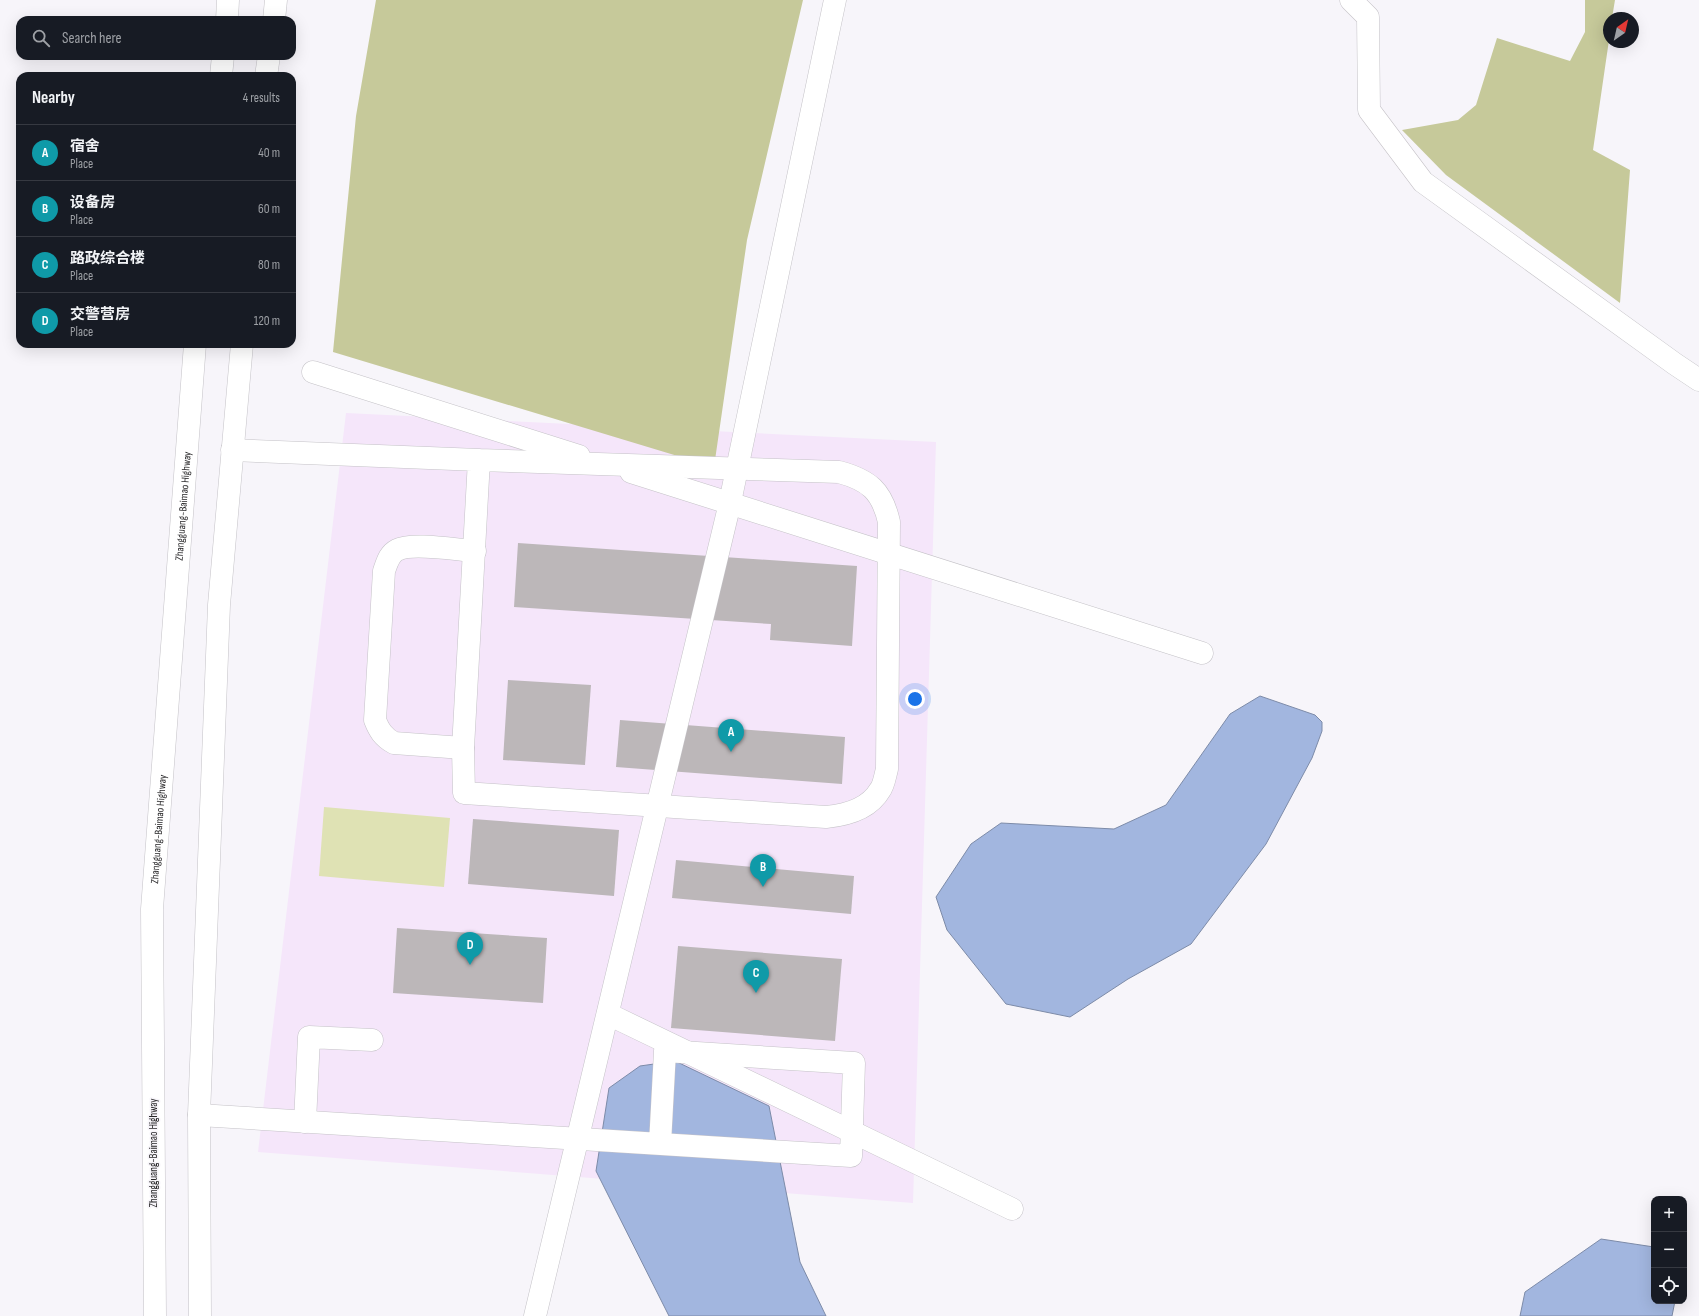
<!DOCTYPE html>
<html lang="en">
<head>
<meta charset="utf-8">
<style>
	:root { --surface:#171b24; --page:#242831; --text:#f1f3f6; --muted:#9ea1a6; --line:#363941; --accent:#db2777 }
	body { margin:0; font-family:"Sofia Sans Condensed","Noto Sans SC",sans-serif; background:var(--page); color:var(--text) }
	.controls { position:absolute; right:12px; bottom:12px; display:grid; overflow:hidden; border-radius:8px; box-shadow:0 4px 16px #0002 }
	.controls button { width:36px; height:36px; display:grid; place-items:center; padding:0; border:0; border-bottom:1px solid var(--line); background:var(--surface); color:var(--text); font:20px sans-serif }
	.compass { position:absolute; left:1603px; top:12px; width:36px; height:36px; border-radius:50%; background:var(--surface); box-shadow:0 4px 16px #0002; rotate:34deg }
	.you { position:absolute; left:915px; top:699px; width:14px; height:14px; margin:-10px; border:3px solid #fff; border-radius:50%; background:#1a73e8; box-shadow:0 0 0 6px #1a73e833 }
	.badge { display:grid; place-items:center; width:26px; height:26px; border-radius:50%; background:var(--accent); color:#fff; font-size:13px; font-weight:700 }
	.pin { position:absolute; translate:-50% -33px; filter:drop-shadow(0 1px 2px #0008) }
	.pin::after { content:''; position:absolute; top:21px; width:14px; height:12px; background:inherit; clip-path:polygon(0 0,100% 0,50% 100%) }
	.list { margin:0; padding:0; list-style:none }
	h2 { display:flex; justify-content:space-between; align-items:center; height:52px; margin:0; padding:0 16px; font-size:17px }
	h2 small { font-size:13px; font-weight:400; color:var(--muted) }
	.list li { display:grid; grid-template-columns:26px 1fr auto; gap:12px; align-items:center; box-sizing:border-box; height:56px; padding:0 16px; border-top:1px solid var(--line) }
	.list b { display:block; font-size:15px; white-space:nowrap }
	.list p { margin:0; font-size:13px; white-space:nowrap; color:var(--muted) }
	.list em { font-size:13px; font-style:normal; color:var(--muted) }
	.icon { flex:none; width:22px; height:22px; fill:none; stroke:currentColor; stroke-width:2; stroke-linecap:round; stroke-linejoin:round }
	.map { position:relative; flex:none; width:1699px; height:1316px; overflow:hidden }
	.search { position:absolute; background:var(--surface); box-shadow:0 4px 16px #0002; left:16px; top:16px; width:280px; height:44px; display:flex; align-items:center; gap:10px; box-sizing:border-box; padding:0 14px; border-radius:12px; color:var(--muted); font-size:15px }
	.panel { position:absolute; background:var(--surface); box-shadow:0 4px 16px #0002; left:16px; top:72px; width:280px; height:276px; border-radius:12px }
	.map>svg:first-child { display:block }
	.commercial { fill:#f5e6fa }
	.green { fill:#dfe2b4 }
	.forest { fill:#c6c99a }
	.water { fill:#a2b6df; stroke:#7d8ba8 }
	.building { fill:#bcb7b9 }
	.lines { fill:none; stroke-linecap:round; stroke-linejoin:round }
	.minor-casing { stroke:#c4c2c7; stroke-width:23 }
	.highway-casing { stroke:#c4c2c7; stroke-width:23 }
	.minor { stroke:#fff; stroke-width:22 }
	.highway { stroke:#fff; stroke-width:22 }
	.labels { text-anchor:middle; stroke-width:3; stroke-linejoin:round; paint-order:stroke }
	.street-label { font-size:11px; fill:#272628; stroke:#f7f5fa }
</style>
</head>
<body>
<div class="map">
<svg width="1699" height="1316" viewBox="0 0 1699 1316">
	<rect width="100%" height="100%" fill="#f7f5fa"/>
	<path class="commercial" d="M 346,413 L 936,442 L 913,1203 L 258,1152 Z"/>
	<path class="green" d="M 324,807 L 450,818 L 444,887 L 319,876 Z"/>
	<g class="forest">
		<path d="M 376,0 L 803,0 L 747,240 L 714,467 L 333,352 L 356,116 Z"/>
		<path d="M 1585,0 L 1615,0 L 1612,18 L 1609,18 L 1609,40 L 1593,150 L 1630,170 L 1620,303 L 1446,175 L 1402,130 L 1458,120 L 1476,105 L 1497,38 L 1570,61 L 1585,32 Z"/>
	</g>
	<g class="water">
		<path d="M 1260,696 L 1315,715 L 1322,722 L 1322,731 L 1312,758 L 1266,844 L 1191,944 L 1128,979 L 1070,1017 L 1006,1004 L 947,930 L 936,897 L 971,844 L 1001,823 L 1114,829 L 1166,805 L 1230,714 Z"/>
		<path d="M 675,1061 L 769,1106 L 800,1262 L 826,1316 L 669,1316 L 596,1171 L 609,1088 L 640,1066 Z"/>
		<path d="M 1601,1239 L 1654,1247 L 1654,1301 L 1675,1301 L 1672,1316 L 1520,1316 L 1525,1292 Z"/>
	</g>
	<g class="building">
		<path d="M 518,543 L 857,566 L 852,646 L 770,640 L 771,624 L 514,607 Z"/>
		<path d="M 508,680 L 591,685 L 585,765 L 503,760 Z"/>
		<path d="M 620,720 L 845,737 L 842,784 L 616,767 Z"/>
		<path d="M 473,819 L 619,830 L 614,896 L 468,884 Z"/>
		<path d="M 676,860 L 854,876 L 851,914 L 672,898 Z"/>
		<path d="M 397,928 L 547,938 L 543,1003 L 393,993 Z"/>
		<path d="M 678,946 L 842,959 L 835,1041 L 671,1028 Z"/>
	</g>
	<g class="lines">
		<defs>
			<g id="minor">
				<path d="M 1351,0 L 1368,17 L 1369,110 L 1423,182 L 1675,364 L 1699,380"/>
				<path d="M 313,372 L 579,456"/>
				<path d="M 232,450 L 479,460 L 839,472 C 869,480 882,491 889,522 L 887,769 C 885,776 884,785 880,790 C 869,809 847,815 826,817 L 464,793 L 463,748 L 479,460"/>
				<path d="M 631,472 L 1202,653"/>
				<path d="M 463,748 L 394,743 C 383,737 379,730 375,720 L 384,571 C 387,563 389,554 397,550 C 412,542 457,550 475,551"/>
				<path d="M 608,1014 L 1012,1209"/>
				<path d="M 199,1115 C 416,1129 634,1142 851,1156 L 854,1063 L 665,1051 L 660,1144"/>
				<path d="M 305,1122 L 309,1037 L 372,1040"/>
				<path d="M 535,1316 L 729,507 L 835,0"/>
			</g>
			<g id="highway">
				<path d="M 227,20 L 228,0"/>
				<path d="M 274,20 L 276,0"/>
				<path d="M 221,76 L 223,56"/>
				<path d="M 266,76 L 269,56"/>
				<path id="s1" d="M 155,1316 L 152,909 L 195,344"/>
				<path d="M 200,1316 L 199,1115 L 219,605 L 242,344"/>
			</g>
		</defs>
		<use href="#minor" class="minor-casing"/>
		<use href="#highway" class="highway-casing"/>
		<use href="#minor" class="minor"/>
		<use href="#highway" class="highway"/>
	</g>
	<g class="labels">
		<g class="street-label">
			<text dy="4" stroke="none"><textPath href="#s1" startOffset="811">Zhangguang-Baimao Highway</textPath></text>
			<text dy="4" stroke="none"><textPath href="#s1" startOffset="487">Zhangguang-Baimao Highway</textPath></text>
			<text transform="translate(153 1153) rotate(-90)" y="4">Zhangguang-Baimao Highway</text>
		</g>
	</g>
</svg>
<div class="controls">
<button>+</button>
<button>−</button>
<button><svg class="icon" aria-label="locate" viewBox="0 0 24 24"><circle cx="12" cy="12" r="6"/><path d="M12 2v4M12 18v4M2 12h4M18 12h4"/></svg></button>
</div>
<svg class="compass" viewBox="-18 -18 36 36"><path d="M0-13l5 13h-10z" fill="#e53935"/><path d="M0 13l5-13h-10z" fill="#9ea1a6"/></svg>
<div class="you"></div>
<div class="pin badge" style="left:731px;top:752px;background:#0f9aa8">A</div>
<div class="pin badge" style="left:763px;top:887px;background:#0f9aa8">B</div>
<div class="pin badge" style="left:756px;top:993px;background:#0f9aa8">C</div>
<div class="pin badge" style="left:470px;top:965px;background:#0f9aa8">D</div>
<div class="search"><svg class="icon" aria-label="search" viewBox="0 0 24 24"><circle cx="10" cy="10" r="6"/><path d="M15 15l6 6"/></svg>Search here</div>
<section class="panel">
<h2>Nearby<small>4 results</small></h2>
<ul class="list">
<li><span class="badge" style="background:#0f9aa8">A</span><div><b>宿舍</b><p>Place</p></div><em>40 m</em></li>
<li><span class="badge" style="background:#0f9aa8">B</span><div><b>设备房</b><p>Place</p></div><em>60 m</em></li>
<li><span class="badge" style="background:#0f9aa8">C</span><div><b>路政综合楼</b><p>Place</p></div><em>80 m</em></li>
<li><span class="badge" style="background:#0f9aa8">D</span><div><b>交警营房</b><p>Place</p></div><em>120 m</em></li>
</ul>
</section>
</div>
</body>
</html>
